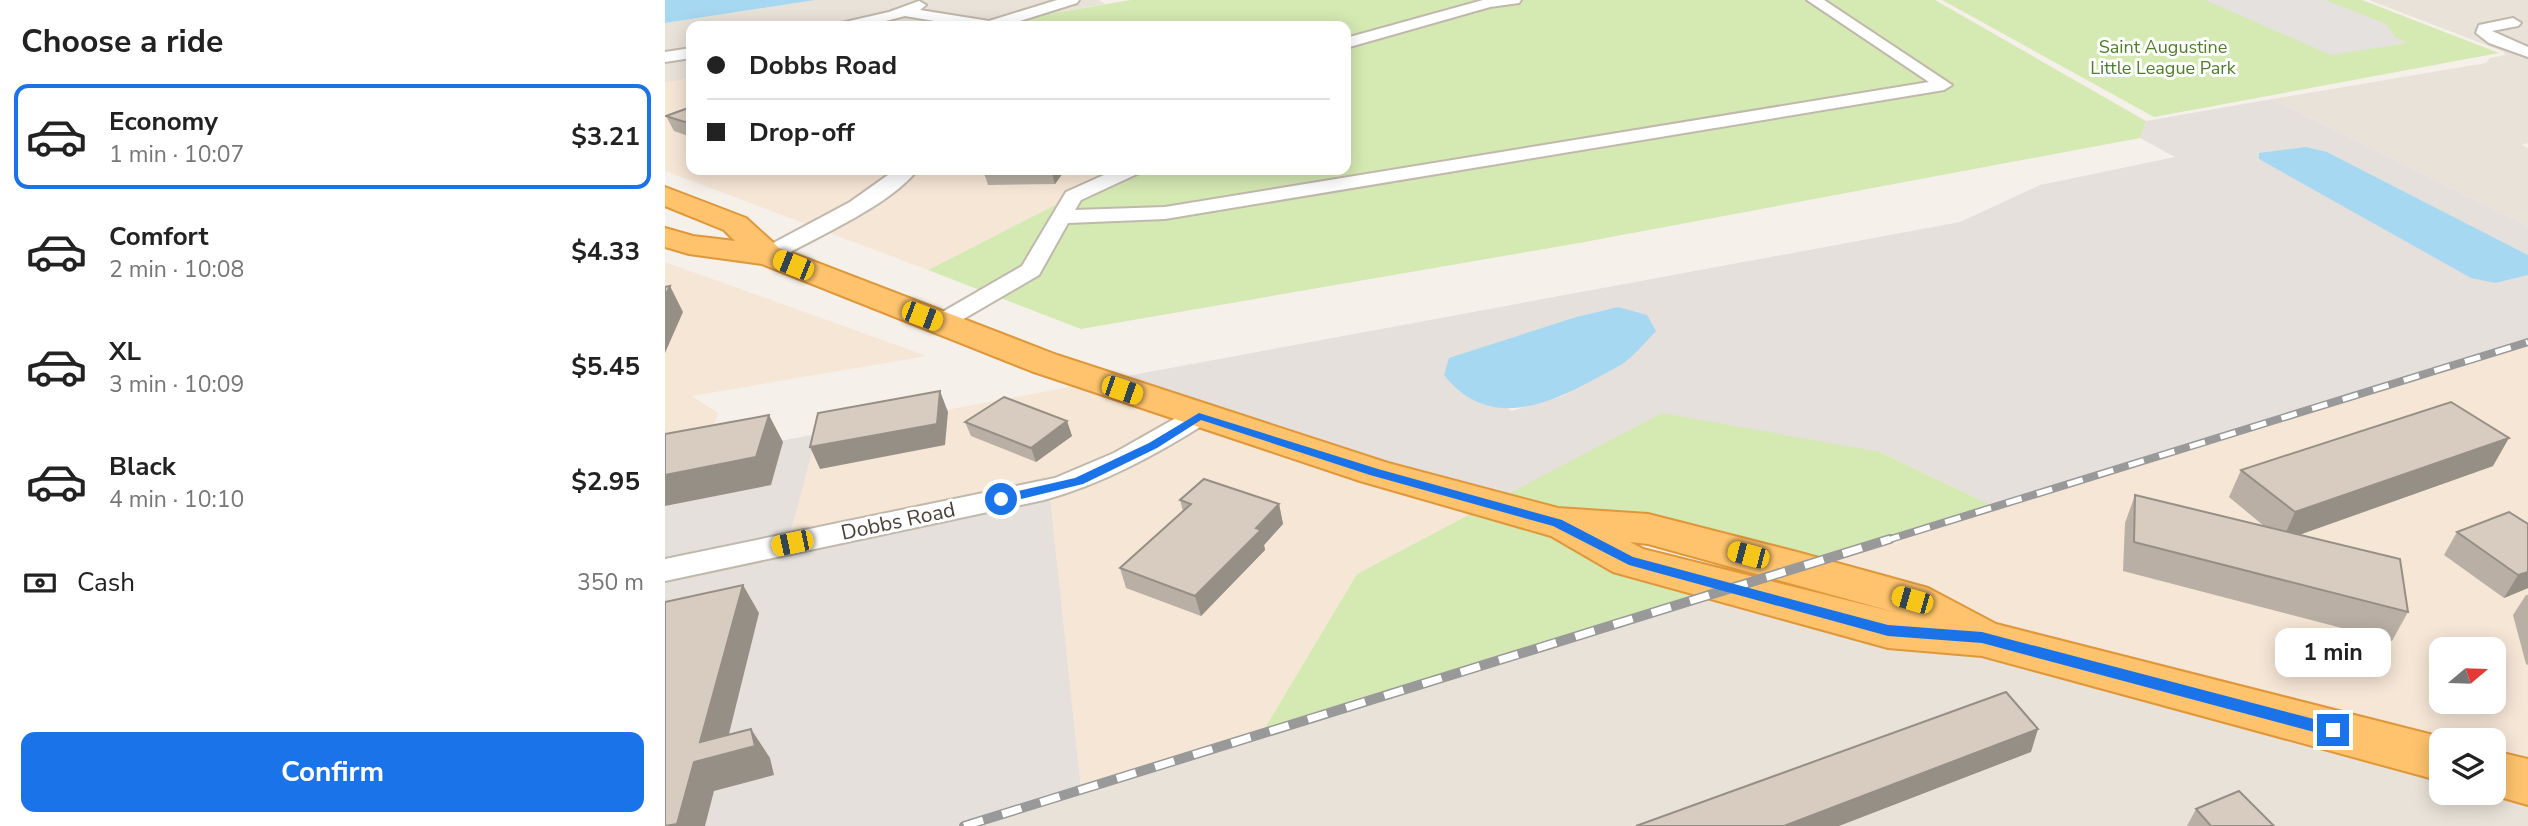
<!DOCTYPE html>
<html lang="en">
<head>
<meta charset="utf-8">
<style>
  :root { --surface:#fff; --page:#f6f6f6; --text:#222; --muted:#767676; --line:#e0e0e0; --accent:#1a73e8 }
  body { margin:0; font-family:"Nunito Sans",sans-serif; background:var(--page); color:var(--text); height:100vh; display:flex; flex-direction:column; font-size:26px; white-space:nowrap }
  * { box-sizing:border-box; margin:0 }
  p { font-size:23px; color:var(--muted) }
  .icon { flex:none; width:38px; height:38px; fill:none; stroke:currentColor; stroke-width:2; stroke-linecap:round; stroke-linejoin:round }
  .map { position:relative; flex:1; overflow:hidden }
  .details { display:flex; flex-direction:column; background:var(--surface); width:665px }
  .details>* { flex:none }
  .hud { position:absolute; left:21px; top:21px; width:665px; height:154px; border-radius:14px; box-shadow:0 4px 18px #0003; display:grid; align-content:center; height:154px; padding:0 21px; background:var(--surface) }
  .needle { width:46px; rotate:71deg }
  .fabs { position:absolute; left:1764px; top:637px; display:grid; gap:14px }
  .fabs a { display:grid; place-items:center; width:77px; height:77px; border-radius:14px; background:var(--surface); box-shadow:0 4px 18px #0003; font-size:35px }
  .end { position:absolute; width:32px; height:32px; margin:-16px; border:9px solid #1a73e8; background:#fff; box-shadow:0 0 0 4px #fff }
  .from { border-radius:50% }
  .bubble { position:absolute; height:49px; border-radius:14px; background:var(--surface); box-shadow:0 4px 18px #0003; font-size:23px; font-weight:700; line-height:49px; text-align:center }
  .car { position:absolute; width:21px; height:42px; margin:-21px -10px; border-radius:9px; box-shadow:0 0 5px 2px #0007; background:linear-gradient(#f5c518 24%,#345 0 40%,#f5c518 0 76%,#345 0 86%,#f5c518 0) }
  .hud b { display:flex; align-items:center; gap:24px; height:66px; font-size:26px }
  .hud b+b { border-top:2px solid var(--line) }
  .hud i { width:18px; height:18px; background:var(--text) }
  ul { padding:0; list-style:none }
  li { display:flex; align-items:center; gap:21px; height:105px; margin:0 14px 10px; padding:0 7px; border:4px solid transparent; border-radius:14px }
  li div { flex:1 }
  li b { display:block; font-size:26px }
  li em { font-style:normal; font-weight:700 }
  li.current { border-color:var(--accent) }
  li>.icon { width:63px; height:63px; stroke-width:1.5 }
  h2 { padding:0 21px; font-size:32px; line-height:84px }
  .pay { display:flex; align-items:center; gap:18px; height:77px; padding:0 21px; font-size:26px }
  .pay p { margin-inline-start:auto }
  .primary-button { display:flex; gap:14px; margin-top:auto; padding:14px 21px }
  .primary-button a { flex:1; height:80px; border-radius:14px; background:var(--accent); color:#fff; font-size:28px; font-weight:700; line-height:80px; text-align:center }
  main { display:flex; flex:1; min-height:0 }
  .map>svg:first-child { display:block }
  .residential { fill:#e9e2d8 }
  .commercial { fill:#f6e6d6; fill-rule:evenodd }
  .industrial { fill:#e5e0db; fill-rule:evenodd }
  .green { fill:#d5e9b3 }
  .parking { fill:#e4e1de }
  .water { fill:#a7d8f1 }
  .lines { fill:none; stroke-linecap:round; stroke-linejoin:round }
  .street-casing { stroke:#c1b8ac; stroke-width:4 }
  .highway-casing { stroke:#df973a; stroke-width:4 }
  .street { fill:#fff; fill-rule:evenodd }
  .highway { fill:#fec36c; fill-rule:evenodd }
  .rail-far1-casing { stroke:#999; stroke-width:8 }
  .rail-casing { stroke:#999; stroke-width:10 }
  .rail-far1 { stroke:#fff; stroke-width:5; stroke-dasharray:16; stroke-linecap:butt }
  .rail { stroke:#fff; stroke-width:7; stroke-dasharray:20; stroke-linecap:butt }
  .wall { fill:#b9afa4 }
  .shaded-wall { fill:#968f86 }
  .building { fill:#d7ccbf; stroke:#968f86; stroke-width:2 }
  .route { fill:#1a73e8 }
  .labels { text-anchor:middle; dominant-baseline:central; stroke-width:6; stroke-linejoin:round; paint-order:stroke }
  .far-park-label { font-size:18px; fill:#4f7d2a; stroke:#fff }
  .street-label { font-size:21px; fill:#494138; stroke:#fff }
</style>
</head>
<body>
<main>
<section class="details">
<h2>Choose a ride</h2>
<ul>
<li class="current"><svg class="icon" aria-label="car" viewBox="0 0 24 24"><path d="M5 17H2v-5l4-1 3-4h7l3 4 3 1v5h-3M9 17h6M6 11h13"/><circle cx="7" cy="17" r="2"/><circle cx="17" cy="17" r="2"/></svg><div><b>Economy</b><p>1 min · 10:07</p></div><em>$3.21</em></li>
<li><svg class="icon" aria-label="car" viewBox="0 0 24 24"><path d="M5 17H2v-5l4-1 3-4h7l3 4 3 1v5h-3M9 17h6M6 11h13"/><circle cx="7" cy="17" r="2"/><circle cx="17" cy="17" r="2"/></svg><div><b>Comfort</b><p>2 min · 10:08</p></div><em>$4.33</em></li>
<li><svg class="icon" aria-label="car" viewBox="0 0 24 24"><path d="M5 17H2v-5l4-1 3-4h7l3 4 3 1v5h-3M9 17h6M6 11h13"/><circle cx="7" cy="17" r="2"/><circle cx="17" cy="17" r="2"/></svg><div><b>XL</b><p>3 min · 10:09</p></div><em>$5.45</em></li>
<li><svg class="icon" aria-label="car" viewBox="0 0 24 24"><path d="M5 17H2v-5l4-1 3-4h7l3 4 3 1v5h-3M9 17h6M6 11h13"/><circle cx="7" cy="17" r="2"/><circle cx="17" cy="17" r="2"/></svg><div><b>Black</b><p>4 min · 10:10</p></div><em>$2.95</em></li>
</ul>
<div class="pay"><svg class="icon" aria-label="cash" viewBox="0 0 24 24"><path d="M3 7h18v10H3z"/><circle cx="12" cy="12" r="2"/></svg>Cash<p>350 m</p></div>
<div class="primary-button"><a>Confirm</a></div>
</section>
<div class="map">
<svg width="1863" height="826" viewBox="0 0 1863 826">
  <rect width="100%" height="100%" fill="#f5f1ea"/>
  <g class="residential">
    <path d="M150,0H434L440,4L311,26H26V78L0,83V23Z"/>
    <path d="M1704,0H1863V49L1828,33V29L1859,25L1849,20L1813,25L1811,31L1863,55V143L1856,145L1863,148V226L1607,99L1821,63L1825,58L1840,55L1839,52Z"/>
    <path d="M1048,594L1324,652L1776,772V793H1829V786L1863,795V826H296Z"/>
  </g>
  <g class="commercial">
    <path d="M26,78V170H412L428,175L451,174L263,270L0,171V83Z"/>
    <path d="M0,262L262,356L27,396L53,413L40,455L0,462Z"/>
    <path d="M1863,342V769L1829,760V740H1776V746L1333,630L1150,562ZM1776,649H1829V702H1776Z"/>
    <path d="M415,385L514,419L479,441L408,474L125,535L152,434Z"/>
    <path d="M534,426L811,511L692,574L597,733L416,789L385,497L416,488L452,472L496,450Z"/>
  </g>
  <g class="industrial">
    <path d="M1607,99L1863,226V255L1662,152L1831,283L1863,275V342L1330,507L1215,452L837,497L718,464L451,378L1295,222L1375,185L1510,157L1475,138L1481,121ZM953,307L963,360L898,396L846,411L784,359L911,317Z"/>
    <path d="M152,434L125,535L0,561V462Z"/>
    <path d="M385,497L416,789L296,826H0V578Z"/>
  </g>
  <g class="green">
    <path d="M466,0H1270L1481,121L1475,138L914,243L416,329L263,270L449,175H428L412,170H681V26H311Z"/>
    <path d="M1277,0H1697L1834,53L1489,117Z"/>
    <path d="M997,413L1215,452L1330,507L1150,562L900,514L837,497Z"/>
    <path d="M811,511L875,529L1048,594L597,733L692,574Z"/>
  </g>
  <path class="parking" d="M1540,0H1660L1721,24L1730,37L1743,43L1666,55Z"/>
  <g class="water">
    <path d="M0,0H150L0,23Z"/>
    <path d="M1641,147L1662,152L1863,255V275L1831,283L1806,278L1594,159V153Z"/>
    <path d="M953,307L982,315L991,331C982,340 974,350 965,358C955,367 940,373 928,380C877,408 821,428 779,375L784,358L911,317Z"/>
  </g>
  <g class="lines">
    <defs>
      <g id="street">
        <path d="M392,0H414L412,3L339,26H299L240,16L201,26H173L176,23L224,12L254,1L261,5L255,10L324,21Z"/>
        <path d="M818,0H856L854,3L825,7L681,48V38Z"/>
        <path d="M1142,0H1159L1287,85L1279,90L500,219L403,223L374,275L283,328H267L263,323L267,318L357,266L401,192L450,170H475L472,174L416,200L410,210L500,207L1264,82Z"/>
        <path d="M1848,18L1856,23L1853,26L1827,31L1863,47V57L1824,43L1811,33L1814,25Z"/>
        <path d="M26,48V58L0,62V52Z"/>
        <path d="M230,170H252C226,205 149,238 111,260H95L92,255L95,250L185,202Z"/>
        <path d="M534,408L543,410L547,416L543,422C492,454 438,484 379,500L0,581V559L390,478L449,453L525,410Z"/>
      </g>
      <g id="highway">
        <path d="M0,187L81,218L114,248L392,355L723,463L893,508L983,514L1132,552L1263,588L1331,624L1776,737L1785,740H1776V781L1317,656L1223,648L948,572L886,536L695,481L366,371L97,264L24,254L0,247V228L28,236L70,241L59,230L0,206ZM965,542L983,544L1233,613L978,549Z"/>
        <path d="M1829,751L1863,759V805L1821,793H1829Z"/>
      </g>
    </defs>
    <use href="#street" class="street-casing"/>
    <use href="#highway" class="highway-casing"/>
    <use href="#street" class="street"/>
    <use href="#highway" class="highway"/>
    <defs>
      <path id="rail-far1" d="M1219,541L1863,342"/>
      <path id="rail" d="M299,826L1225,539"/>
    </defs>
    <use href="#rail-far1" class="rail-far1-casing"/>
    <use href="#rail" class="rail-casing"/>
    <use href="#rail-far1" class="rail-far1"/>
    <use href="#rail" class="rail"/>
  </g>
  <g class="wall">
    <path d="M26,107V137L9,131L1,116Z"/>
    <path d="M318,170H400L390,184L323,185Z"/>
    <path d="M402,421L407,436L371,462L306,436L300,422Z"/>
    <path d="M1828,466L1634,535L1743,612L1727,641L1458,571L1460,523L1470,495L1599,526L1564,497L1576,470Z"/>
    <path d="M515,500L614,504L618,524L599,545L600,550L536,616L461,588L455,568L518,511Z"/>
    <path d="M1844,512L1863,588L1839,598L1779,555L1792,532Z"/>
    <path d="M1861,595H1863V665L1861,664L1848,615Z"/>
    <path d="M1531,809L1609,826H1522Z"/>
  </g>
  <g class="shaded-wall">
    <path d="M386,170H400L390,184Z"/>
    <path d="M5,286L18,312L0,353V296Z"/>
    <path d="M275,391L283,412L280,445L155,469L145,447Z"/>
    <path d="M104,415L118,442L106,485L0,506V475Z"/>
    <path d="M402,421L407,436L371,462L366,448Z"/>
    <path d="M1844,438L1828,466L1617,541L1630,512Z"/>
    <path d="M614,504L618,524L599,545L600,550L536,616L530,596Z"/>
    <path d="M1863,572V588L1839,598L1853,575Z"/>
    <path d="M78,585L94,613L59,754L86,729L105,758L109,775L49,791L40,826H5Z"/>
    <path d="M1373,729L1366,752L1174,826H1119Z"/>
  </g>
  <g class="building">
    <path d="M26,107V124L1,116Z"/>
    <path d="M5,286L0,296V287Z"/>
    <path d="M275,391L272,424L145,447L153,413Z"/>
    <path d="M339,397L402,421L366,448L300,422Z"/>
    <path d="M1786,402L1844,438L1630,512L1576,470Z"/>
    <path d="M104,415L91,457L0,475V434Z"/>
    <path d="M539,479L614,504L591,528L596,530L530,596L455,568L526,504L515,500Z"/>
    <path d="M1470,495L1735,559L1743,612L1469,542Z"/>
    <path d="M1844,512L1863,524V572L1853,575L1792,532Z"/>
    <path d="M78,585L35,742L86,729L90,746L29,762L12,824L0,826V602Z"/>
    <path d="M1341,692L1373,729L1119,826H971Z"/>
    <path d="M1574,791L1609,826H1546L1531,809Z"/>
  </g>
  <path class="route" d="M534,413L713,469L897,520L968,557L1223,625L1317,632L1668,724L1676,730L1668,737L1317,643L1223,636L964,565L888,526L705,475L536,420L492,448L418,484L336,504L330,499L336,495L410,478L484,443Z"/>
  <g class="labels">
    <g class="far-park-label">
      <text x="1498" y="47">Saint Augustine<tspan x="1498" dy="21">Little League Park</tspan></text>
    </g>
    <g class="street-label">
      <text transform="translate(233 521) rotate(-12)">Dobbs Road</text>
    </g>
  </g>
</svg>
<div class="fabs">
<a><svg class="needle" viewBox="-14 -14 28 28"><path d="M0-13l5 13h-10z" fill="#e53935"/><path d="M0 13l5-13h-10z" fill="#767676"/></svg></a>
<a><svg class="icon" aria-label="layers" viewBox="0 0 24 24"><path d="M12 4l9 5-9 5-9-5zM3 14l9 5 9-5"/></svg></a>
</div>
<i class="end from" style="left:336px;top:499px"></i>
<i class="end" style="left:1668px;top:730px"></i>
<div class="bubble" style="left:1610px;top:628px;width:116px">1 min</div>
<i class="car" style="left:128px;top:265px;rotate:292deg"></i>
<i class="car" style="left:257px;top:316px;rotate:111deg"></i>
<i class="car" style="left:457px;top:390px;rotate:109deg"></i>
<i class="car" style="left:127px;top:543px;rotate:258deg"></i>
<i class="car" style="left:1083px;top:555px;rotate:285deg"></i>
<i class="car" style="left:1247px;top:600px;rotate:286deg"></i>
<div class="hud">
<b><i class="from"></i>Dobbs Road</b>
<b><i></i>Drop-off</b>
</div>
</div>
</main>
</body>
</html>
